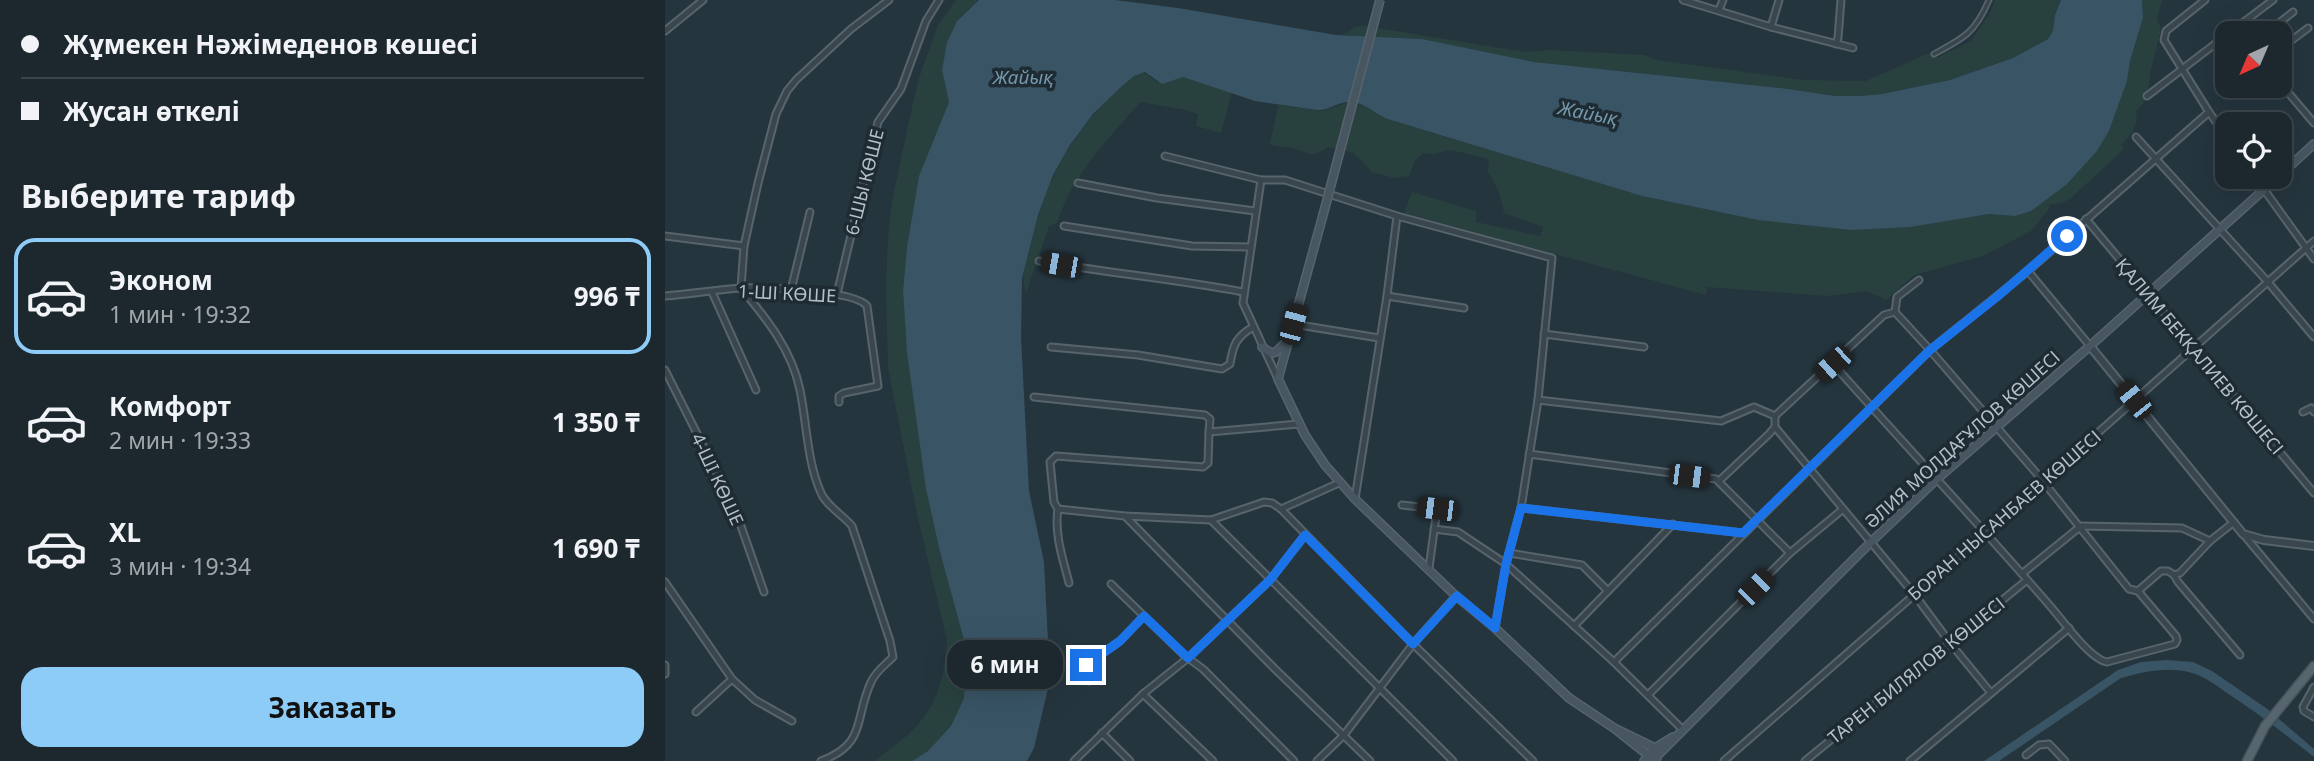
<!DOCTYPE html>
<html lang="ru">
<head>
<meta charset="utf-8">
<style>
  :root { --surface:#1c282e; --page:#29343a; --text:#f1f3f6; --muted:#a0a6aa; --line:#3a444a; --accent:#8dccf6 }
  body { margin:0; font-family:"Noto Sans",sans-serif; background:var(--page); color:var(--text); height:100vh; display:flex; flex-direction:column; font-size:26px; white-space:nowrap }
  * { box-sizing:border-box; margin:0 }
  p { font-size:23px; color:var(--muted) }
  .icon { flex:none; width:38px; height:38px; fill:none; stroke:currentColor; stroke-width:2; stroke-linecap:round; stroke-linejoin:round }
  .map { position:relative; flex:1; overflow:hidden }
  .drawer { display:flex; flex-direction:column; background:var(--surface); width:665px }
  .drawer>* { flex:none }
  .hud { display:grid; align-content:center; height:154px; padding:0 21px; background:var(--surface) }
  .needle { width:46px; rotate:224deg }
  .tools { position:absolute; left:1550px; top:21px; display:grid; gap:14px }
  .tools a { display:grid; place-items:center; width:77px; height:77px; border-radius:14px; background:var(--surface); box-shadow:0 7px 28px #0002,0 0 0 2px var(--line); font-size:35px }
  .end { position:absolute; width:32px; height:32px; margin:-16px; border:9px solid #1a73e8; background:#fff; box-shadow:0 0 0 4px #fff }
  .from { border-radius:50% }
  .bubble { position:absolute; height:49px; border-radius:21px; background:var(--surface); box-shadow:0 7px 28px #0002,0 0 0 2px var(--line); font-size:23px; font-weight:700; line-height:49px; text-align:center }
  .car { position:absolute; width:21px; height:42px; margin:-21px -10px; border-radius:9px; box-shadow:0 0 5px 2px #0007; background:linear-gradient(#222 24%,#8ab4d8 0 40%,#222 0 76%,#8ab4d8 0 86%,#222 0) }
  .hud b { display:flex; align-items:center; gap:24px; height:66px; font-size:26px }
  .hud b+b { border-top:2px solid var(--line) }
  .hud i { width:18px; height:18px; background:var(--text) }
  ul { padding:0; list-style:none }
  li { display:flex; align-items:center; gap:21px; height:116px; margin:0 14px 10px; padding:0 7px; border:4px solid transparent; border-radius:21px }
  li div { flex:1 }
  li b { display:block; font-size:26px }
  li em { font-style:normal; font-weight:700 }
  li.active { border-color:var(--accent) }
  li>.icon { width:63px; height:63px; stroke-width:1.5 }
  h2 { padding:0 21px; font-size:32px; line-height:84px }
  .primary-button { display:flex; gap:14px; margin-top:auto; padding:14px 21px }
  .primary-button a { flex:1; height:80px; border-radius:21px; background:var(--accent); color:#111; font-size:28px; font-weight:700; line-height:80px; text-align:center }
  main { display:flex; flex:1; min-height:0 }
  .map>svg:first-child { display:block }
  .green { fill:#28413e }
  .water { fill:#395465 }
  .lines { fill:none; stroke-linecap:round; stroke-linejoin:round }
  .pedestrian-casing { stroke:#57646c; stroke-width:7 }
  .minor-casing { stroke:#57646c; stroke-width:9 }
  .tertiary-casing { stroke:#57646c; stroke-width:10 }
  .secondary-casing { stroke:#57646c; stroke-width:10 }
  .primary-casing { stroke:#45525a; stroke-width:11 }
  .pedestrian { stroke:#39464e; stroke-width:3.5 }
  .minor { stroke:#39464e; stroke-width:5 }
  .tertiary { stroke:#39464e; stroke-width:6 }
  .secondary { stroke:#475661; stroke-width:7 }
  .primary { stroke:#57666e; stroke-width:8 }
  .secondary-bridge-casing { stroke:#57646c; stroke-width:10; stroke-linecap:butt }
  .secondary-bridge { stroke:#475661; stroke-width:7 }
  .route { stroke:#1a73e8; stroke-width:9 }
  .labels { text-anchor:middle; dominant-baseline:central; stroke-width:7; stroke-linejoin:round; paint-order:stroke }
  .street-label { font-size:18px; fill:#b5c1c9; stroke:#1e2b33 }
  .water-label { font-size:19px; font-style:italic; fill:#7598ab; stroke:#1e2b33 }
</style>
</head>
<body>
<main>
<section class="drawer">
<div class="hud">
<b><i class="from"></i>Жұмекен Нәжімеденов көшесі</b>
<b><i></i>Жусан өткелі</b>
</div>
<h2>Выберите тариф</h2>
<ul>
<li class="active"><svg class="icon" aria-label="car" viewBox="0 0 24 24"><path d="M5 17H2v-5l4-1 3-4h7l3 4 3 1v5h-3M9 17h6M6 11h13"/><circle cx="7" cy="17" r="2"/><circle cx="17" cy="17" r="2"/></svg><div><b>Эконом</b><p>1 мин · 19:32</p></div><em>996 ₸</em></li>
<li><svg class="icon" aria-label="car" viewBox="0 0 24 24"><path d="M5 17H2v-5l4-1 3-4h7l3 4 3 1v5h-3M9 17h6M6 11h13"/><circle cx="7" cy="17" r="2"/><circle cx="17" cy="17" r="2"/></svg><div><b>Комфорт</b><p>2 мин · 19:33</p></div><em>1 350 ₸</em></li>
<li><svg class="icon" aria-label="car" viewBox="0 0 24 24"><path d="M5 17H2v-5l4-1 3-4h7l3 4 3 1v5h-3M9 17h6M6 11h13"/><circle cx="7" cy="17" r="2"/><circle cx="17" cy="17" r="2"/></svg><div><b>XL</b><p>3 мин · 19:34</p></div><em>1 690 ₸</em></li>
</ul>
<div class="primary-button"><a>Заказать</a></div>
</section>
<div class="map">
<svg width="1649" height="761" viewBox="0 0 1649 761">
  <rect width="100%" height="100%" fill="#25353e"/>
  <g class="green">
    <path d="M291,0H314L296,16L287,29L282,42L277,70L284,102L254,176L242,247L238,291L242,353L261,489L275,552L299,640L301,680L299,698L286,726L263,751L247,761H209C225,749 242,738 255,722C274,701 281,667 282,640L252,514L223,368L221,287L223,238L227,202L245,116L254,78L273,25Z"/>
    <path d="M1330,0H1396L1390,15L1388,31L1383,39L1348,58L1285,80L1217,94L1195,96H1171L1116,88L869,62L757,39L678,35L690,27L700,26L860,52L885,50L979,55L992,60L1139,80L1201,81L1264,53L1272,58L1306,41L1325,13Z"/>
    <path d="M1477,0H1497L1492,19L1496,29L1485,73L1484,88L1479,102L1471,111C1474,126 1466,135 1456,145L1459,149L1407,197L1399,202L1384,205V209L1366,231L1318,256L1249,275L1221,300L1202,291L1161,296L1042,287L1041,295L739,213L747,192L811,211V222L875,236L878,227L839,213L834,191L823,172L824,159L786,150L768,154L758,153L750,160L744,176L729,178L707,172L689,153L663,147C645,161 642,150 623,147C616,146 613,148 605,144L613,105L657,111L684,102L704,108L726,120L977,196L1093,220L1187,230L1280,221L1324,214L1350,216L1366,211L1401,185L1432,151L1444,131L1462,81L1465,61L1478,18Z"/>
    <path d="M478,72L492,82L518,77L567,92L556,133L531,126L533,114L521,110L475,102C441,142 409,172 392,223L384,226L361,293C355,272 360,266 365,245C380,184 402,140 447,95C456,86 466,76 478,72Z"/>
  </g>
  <g class="water">
    <path d="M314,0H450L513,8L671,35L757,39L869,62L1116,88L1171,96H1195L1217,94L1285,80L1348,58L1383,39L1388,31L1390,15L1396,0H1477L1478,18L1465,61L1462,81L1444,131L1432,151L1401,185L1366,211L1350,216L1324,214L1245,227L1186,230L1093,220L977,196L726,120C712,116 699,101 684,102C672,102 664,111 652,110L590,101L518,77L497,84L480,72L469,76L456,87L428,114L405,145L388,175L373,215L357,278L356,338L364,491L379,562L385,680L369,748L362,761H247L263,751L286,726L299,698L301,664L299,640L275,552L261,489L242,353L238,291L242,247L254,176L284,102L277,70L282,42L292,21Z"/>
    <path d="M1502,660L1528,662L1547,671L1601,708L1649,749V757C1621,735 1594,714 1565,695C1553,687 1541,677 1527,673C1504,666 1478,672 1456,678L1334,761H1319L1453,670L1476,662Z"/>
  </g>
  <g class="lines">
    <defs>
      <path id="pedestrian" d="M1269,54C1299,38 1310,33 1324,0"/>
      <g id="minor">
        <path d="M1018,0L1106,27L1188,48"/>
        <path d="M1540,0L1501,31L1499,40L1544,112L1563,139"/>
        <path d="M1054,10L1058,0"/>
        <path d="M1106,27L1114,0"/>
        <path d="M0,31L38,0"/>
        <path d="M1564,33L1608,0"/>
        <path d="M1601,33L1628,12"/>
        <path d="M1171,44L1173,38L1176,0"/>
        <path d="M1615,49L1643,28"/>
        <path d="M1557,83L1563,79"/>
        <path d="M1615,83L1649,123"/>
        <path d="M1482,96L1563,34"/>
        <path d="M1471,137L1602,281L1649,337"/>
        <path d="M500,156L596,180H620L732,216L887,258L873,400L856,508L841,564L830,628"/>
        <path d="M1590,177L1649,259"/>
        <path d="M596,180L578,303L613,379"/>
        <path d="M413,183L492,198L590,211"/>
        <path d="M1421,219L1649,493"/>
        <path d="M399,226L527,246L585,247"/>
        <path d="M0,236L79,246"/>
        <path d="M374,261C442,273 510,279 578,292"/>
        <path d="M1363,271L1425,346"/>
        <path d="M126,290L145,212"/>
        <path d="M47,292L91,390"/>
        <path d="M172,294L213,122L236,89L261,21L274,0"/>
        <path d="M0,296C25,294 50,290 75,288C98,287 190,290 202,306L213,386L179,393L174,396V402"/>
        <path d="M722,296L799,308"/>
        <path d="M628,324L714,338"/>
        <path d="M879,334L979,347"/>
        <path d="M386,347L473,355L557,369L565,364C568,345 571,337 588,327"/>
        <path d="M1168,364C1240,445 1315,525 1386,607C1398,621 1425,659 1442,662L1510,644L1512,640L1511,636L1473,591L1464,589L1373,475L1265,350L1230,312"/>
        <path d="M0,370L70,509L99,592"/>
        <path d="M369,397L540,415L545,419L544,432L634,424"/>
        <path d="M873,400L1056,421L1089,407L1110,416"/>
        <path d="M1638,412L1646,408L1649,412"/>
        <path d="M1110,427L1249,594L1286,644L1326,693"/>
        <path d="M864,454L1051,479L1125,553"/>
        <path d="M1054,481L1104,434L1110,427V416L1219,315L1230,312L1232,297L1254,280"/>
        <path d="M690,499L722,296L732,216"/>
        <path d="M737,505L772,509L764,568"/>
        <path d="M856,508L1078,533"/>
        <path d="M393,509L460,516L546,520L599,502L607,503L616,509L674,483"/>
        <path d="M393,509L389,502L385,462L391,456L538,467L543,463L544,432"/>
        <path d="M393,509C389,534 398,559 404,583"/>
        <path d="M616,509L748,644L868,761"/>
        <path d="M460,516L609,668L705,761"/>
        <path d="M546,520L788,761"/>
        <path d="M769,529L793,532L841,564L949,662L1017,729"/>
        <path d="M1579,535L1649,619"/>
        <path d="M844,553L917,565L943,591"/>
        <path d="M1358,573L1416,526L1517,528L1545,541"/>
        <path d="M1509,575L1513,582L1575,655"/>
        <path d="M0,582L67,679L90,700L127,721"/>
        <path d="M446,584L519,655L538,669L629,761"/>
        <path d="M1473,591L1496,571H1503L1509,575L1515,573L1545,541L1569,522"/>
        <path d="M909,626L1008,524"/>
        <path d="M949,662L1265,350L1363,271L1544,112"/>
        <path d="M0,665V674"/>
        <path d="M424,681L421,665L455,641L479,616"/>
        <path d="M1649,687L1638,707L1639,711L1649,717"/>
        <path d="M478,694L548,761"/>
        <path d="M983,695L1125,553L1178,509"/>
        <path d="M31,712L67,679"/>
        <path d="M437,733L465,761"/>
        <path d="M1361,755L1374,745L1384,744L1400,761"/>
        <path d="M156,761C202,744 189,719 206,682C211,671 220,665 228,657L225,641L187,526C178,515 164,508 157,495C142,464 142,424 135,390C127,350 101,318 76,288L79,246L93,183L111,114L122,91L131,80L186,29L224,0"/>
        <path d="M409,761L478,694L523,658L605,580L640,535"/>
        <path d="M652,761L679,735L748,644L791,596"/>
        <path d="M1059,761L1320,533L1649,241"/>
        <path d="M1140,761L1362,580"/>
        <path d="M1245,761L1404,628"/>
      </g>
      <path id="tertiary" d="M1425,346L1578,534L1599,540L1649,546"/>
      <g id="secondary">
        <path d="M1615,175L1649,144"/>
        <path d="M658,215L613,379L640,435L660,465L690,499L791,596L830,628L904,698L949,728L990,748L992,752V758L983,755L949,728"/>
        <path d="M597,347L606,353L611,352L621,342"/>
        <path d="M979,761L990,748L1008,737"/>
        <path d="M987,761L1206,542L1272,479L1425,346L1613,177"/>
      </g>
      <path id="primary" d="M1582,761L1600,726L1649,666"/>
    </defs>
    <use href="#pedestrian" class="pedestrian-casing"/>
    <use href="#minor" class="minor-casing"/>
    <use href="#tertiary" class="tertiary-casing"/>
    <use href="#secondary" class="secondary-casing"/>
    <use href="#primary" class="primary-casing"/>
    <use href="#pedestrian" class="pedestrian"/>
    <use href="#minor" class="minor"/>
    <use href="#tertiary" class="tertiary"/>
    <use href="#secondary" class="secondary"/>
    <use href="#primary" class="primary"/>
    <defs>
      <path id="secondary-bridge" d="M658,215L715,0"/>
    </defs>
    <use href="#secondary-bridge" class="secondary-bridge-casing"/>
    <use href="#secondary-bridge" class="secondary-bridge"/>
  </g>
  <g class="lines">
    <path class="route" d="M421,665L455,641L479,616L523,658L605,580L640,535L748,644L792,596L830,628L841,564L856,508L1078,533L1265,350L1333,296L1402,236"/>
  </g>
  <g class="labels">
    <g class="street-label">
      <text transform="translate(199 182) rotate(-76)">6-ШЫ КӨШЕ</text>
      <text transform="translate(122 293) rotate(3)">1-ШІ КӨШЕ</text>
      <text transform="translate(1535 356) rotate(50)">ҚАЛИМ БЕКҚАЛИЕВ КӨШЕСІ</text>
      <text transform="translate(1297 439) rotate(-42)">ӘЛИЯ МОЛДАҒҰЛОВ КӨШЕСІ</text>
      <text transform="translate(53 479) rotate(65)">4-ШI КӨШЕ</text>
      <text transform="translate(1339 515) rotate(-41)">БОРАН НЫСАНБАЕВ КӨШЕСІ</text>
      <text transform="translate(1251 670) rotate(-39)">ТАРЕН БИЛЯЛОВ КӨШЕСІ</text>
    </g>
    <g class="water-label">
      <text x="358" y="77">Жайық</text>
      <text transform="translate(923 113) rotate(11)">Жайық</text>
    </g>
  </g>
</svg>
<div class="tools">
<a><svg class="needle" viewBox="-14 -14 28 28"><path d="M0-13l5 13h-10z" fill="#e53935"/><path d="M0 13l5-13h-10z" fill="#a0a6aa"/></svg></a>
<a><svg class="icon" aria-label="locate" viewBox="0 0 24 24"><circle cx="12" cy="12" r="6"/><path d="M12 2v4M12 18v4M2 12h4M18 12h4"/></svg></a>
</div>
<i class="end from" style="left:1402px;top:236px"></i>
<i class="end" style="left:421px;top:665px"></i>
<div class="bubble" style="left:282px;top:640px;width:116px">6 мин</div>
<i class="car" style="left:396px;top:265px;rotate:280deg"></i>
<i class="car" style="left:628px;top:324px;rotate:15deg"></i>
<i class="car" style="left:1168px;top:364px;rotate:228deg"></i>
<i class="car" style="left:1469px;top:400px;rotate:321deg"></i>
<i class="car" style="left:1024px;top:476px;rotate:97deg"></i>
<i class="car" style="left:772px;top:509px;rotate:277deg"></i>
<i class="car" style="left:1090px;top:588px;rotate:45deg"></i>
</div>
</main>
</body>
</html>
